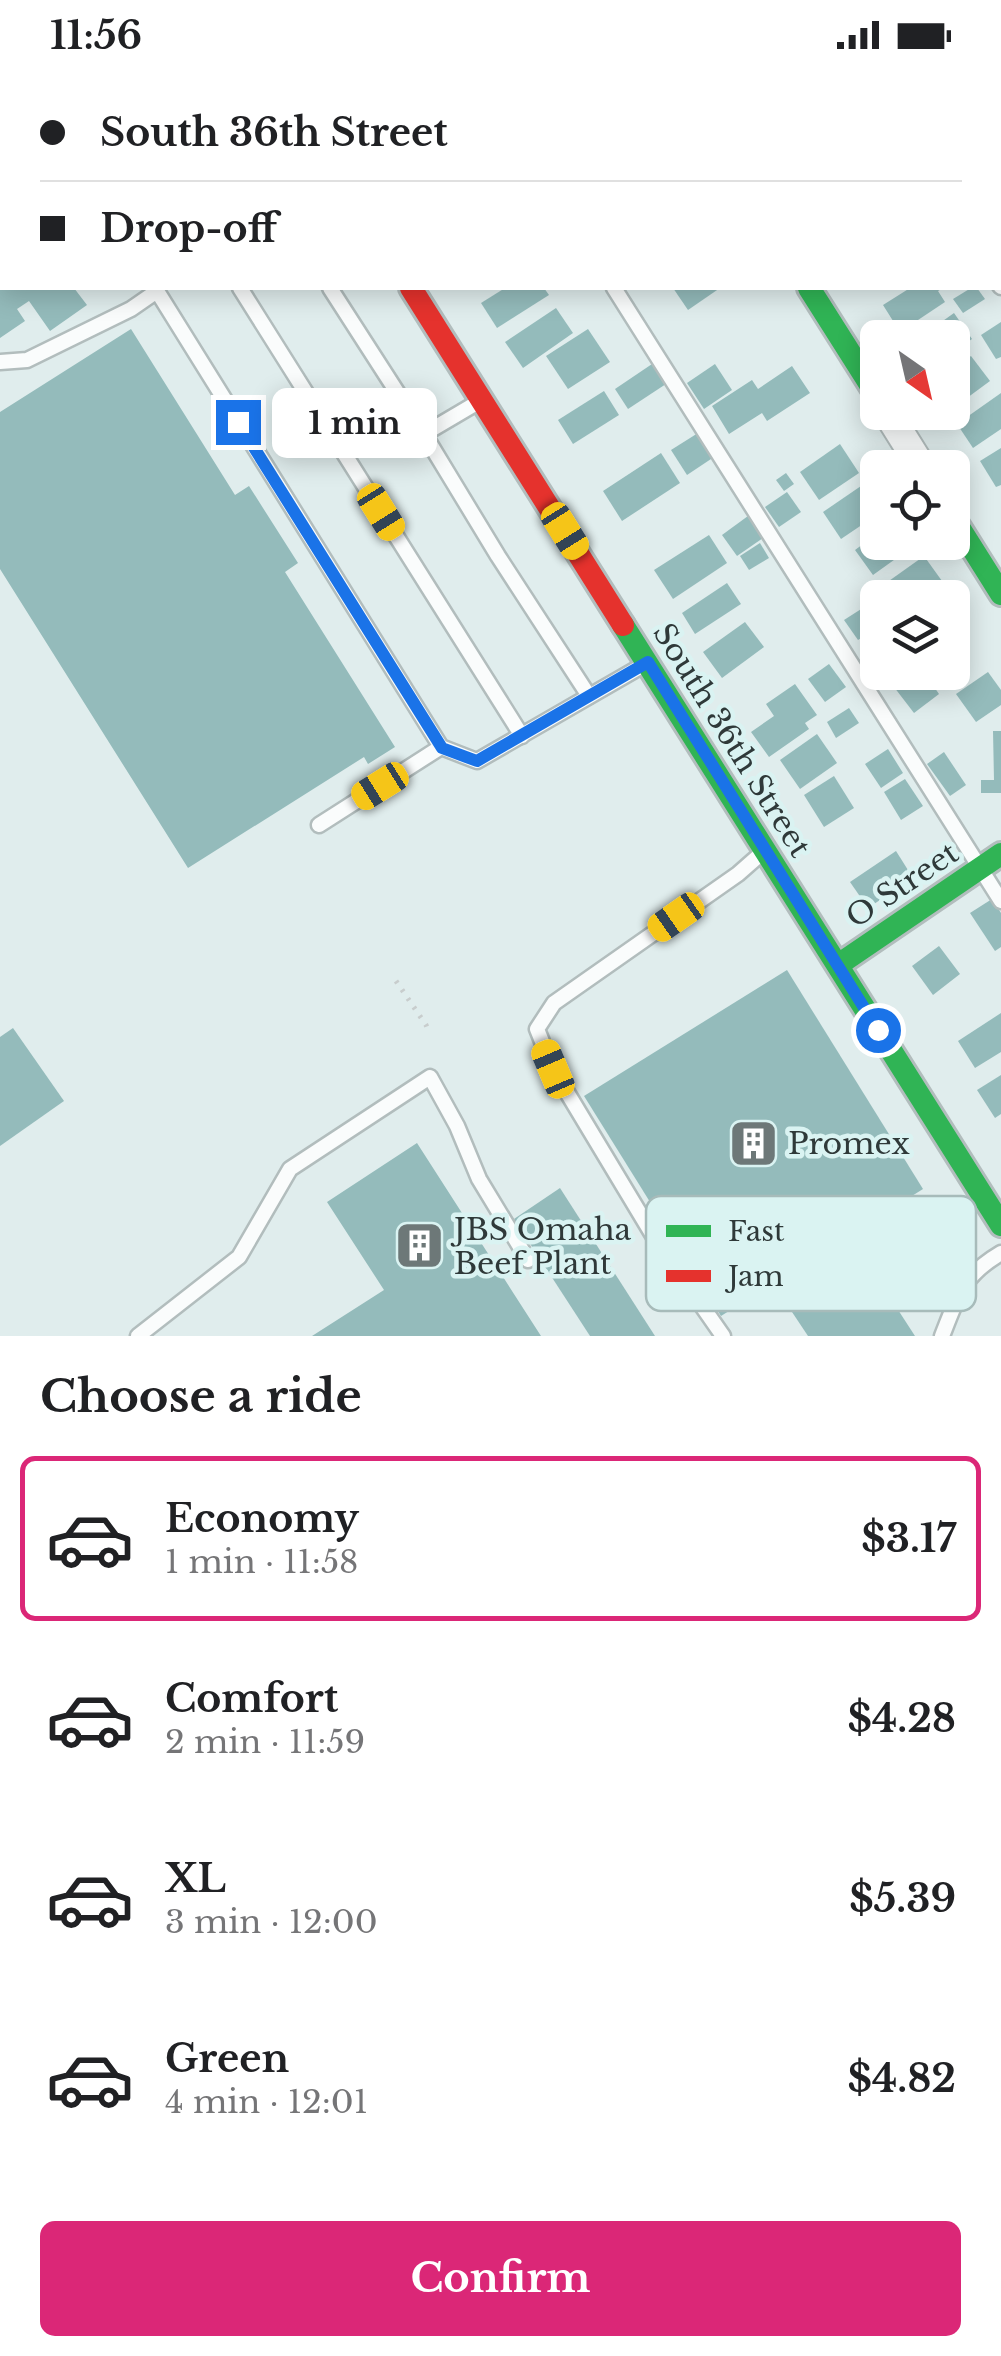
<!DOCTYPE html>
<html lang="en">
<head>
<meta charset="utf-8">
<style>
  :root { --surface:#fff; --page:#f6f6f6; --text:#202124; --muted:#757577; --line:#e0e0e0; --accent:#db2777 }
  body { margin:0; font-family:"Libre Baskerville",serif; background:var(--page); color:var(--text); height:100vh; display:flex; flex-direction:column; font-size:38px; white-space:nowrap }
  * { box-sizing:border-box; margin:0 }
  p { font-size:32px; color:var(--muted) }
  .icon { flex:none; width:55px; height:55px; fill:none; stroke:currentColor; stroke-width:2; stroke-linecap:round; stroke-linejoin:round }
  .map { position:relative; height:1266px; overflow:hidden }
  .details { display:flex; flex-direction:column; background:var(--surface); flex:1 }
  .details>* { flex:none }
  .hud { position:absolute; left:0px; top:0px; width:1002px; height:220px; box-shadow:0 5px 25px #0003; display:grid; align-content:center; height:220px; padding:0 40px; background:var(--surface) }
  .needle { width:65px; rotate:146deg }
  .fabs { position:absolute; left:860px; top:250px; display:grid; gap:20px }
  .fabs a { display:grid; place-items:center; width:110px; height:110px; border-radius:15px; background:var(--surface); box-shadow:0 5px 25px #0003; font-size:50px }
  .end { position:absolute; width:45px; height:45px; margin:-22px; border:12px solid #1a73e8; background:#fff; box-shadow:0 0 0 5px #fff }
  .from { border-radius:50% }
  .bubble { position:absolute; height:70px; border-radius:15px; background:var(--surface); box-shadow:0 5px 25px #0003; font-size:32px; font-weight:800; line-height:70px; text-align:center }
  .car { position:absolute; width:30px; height:60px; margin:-30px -15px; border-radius:12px; box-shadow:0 0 8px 2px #0007; background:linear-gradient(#f5c518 24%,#345 0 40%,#f5c518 0 76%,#345 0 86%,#f5c518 0) }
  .hud b { display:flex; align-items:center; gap:35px; height:95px; font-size:38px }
  .hud b+b { border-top:2px solid var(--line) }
  .hud i { width:25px; height:25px; background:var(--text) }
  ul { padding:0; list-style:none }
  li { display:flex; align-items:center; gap:30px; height:165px; margin:0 20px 15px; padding:0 20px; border:5px solid transparent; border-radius:15px }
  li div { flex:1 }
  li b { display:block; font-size:38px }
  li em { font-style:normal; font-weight:800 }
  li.selected { border-color:var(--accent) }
  li>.icon { width:90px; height:90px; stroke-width:1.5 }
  h2 { padding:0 40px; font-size:45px; line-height:120px }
  .button { display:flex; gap:20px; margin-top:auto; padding:20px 40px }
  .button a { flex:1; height:115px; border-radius:15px; background:var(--accent); color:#fff; font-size:40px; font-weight:800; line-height:115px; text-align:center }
  .status { display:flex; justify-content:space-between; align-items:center; height:70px; padding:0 50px; background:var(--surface); direction:ltr }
  .status svg { height:28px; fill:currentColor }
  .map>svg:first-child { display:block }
  .green { fill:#a8dcdc }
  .building { fill:#94bbbb }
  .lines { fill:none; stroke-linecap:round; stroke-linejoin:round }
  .lane-casing { stroke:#b2bdbd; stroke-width:19 }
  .street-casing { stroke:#b2bdbd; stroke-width:32 }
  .fast-casing { stroke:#b2bdbd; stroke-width:28 }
  .jam-casing { stroke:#b2bdbd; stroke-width:28 }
  .path { stroke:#c8cdcd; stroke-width:5; stroke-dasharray:2.5 8; stroke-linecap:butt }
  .lane { stroke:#fafcfc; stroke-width:14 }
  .street { stroke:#fafcfc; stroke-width:28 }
  .fast { stroke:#30b455; stroke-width:22 }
  .jam { stroke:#e5322d; stroke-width:22 }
  .route { stroke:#1a73e8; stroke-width:12 }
  .labels { text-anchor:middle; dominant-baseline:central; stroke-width:9; stroke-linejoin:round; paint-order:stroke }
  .street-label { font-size:30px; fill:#2f3939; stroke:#daf3f2 }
  .poi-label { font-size:30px; fill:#2f3939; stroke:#daf3f2; text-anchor:start }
  .key { fill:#daf3f2; stroke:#a7bbba; stroke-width:2.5 }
  .key-label { font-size:28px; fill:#2f3939 }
</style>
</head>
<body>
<div class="status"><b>11:56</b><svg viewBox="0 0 49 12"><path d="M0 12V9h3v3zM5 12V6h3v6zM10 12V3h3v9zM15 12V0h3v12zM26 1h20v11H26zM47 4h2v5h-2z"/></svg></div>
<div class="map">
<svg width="1001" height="1266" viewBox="0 0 1001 1266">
  <rect width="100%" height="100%" fill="#e0eded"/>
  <path class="green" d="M325,0H716L713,2H326Z"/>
  <g class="building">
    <path d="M0,218H74L87,235L50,261L29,231L17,239L25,251L0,268Z"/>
    <path d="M505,218H544L549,225L497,258L481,233Z"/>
    <path d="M673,218H720L688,240Z"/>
    <path d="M910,218H943L938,221L945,232L900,262L883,235Z"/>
    <path d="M971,218H977L985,229L963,243L953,229Z"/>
    <path d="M556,238L573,263L523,298L505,272Z"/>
    <path d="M954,243L972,269L952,283V268H919Z"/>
    <path d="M1001,252V287L996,289L981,265Z"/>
    <path d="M131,259L235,425L249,416L298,493L285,502L395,677L368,694L364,687L188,798L0,499V342Z"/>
    <path d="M588,259L610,292L568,319L546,286Z"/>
    <path d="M971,286L990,311L952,339V300Z"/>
    <path d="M655,292L669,312L628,339L615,319Z"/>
    <path d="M715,294L732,320L704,339L687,313Z"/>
    <path d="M792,296L810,323L767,351L762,343L729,364L712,336L752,310L758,319Z"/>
    <path d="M604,321L619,345L573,374L558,350Z"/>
    <path d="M1001,323V359L973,378L957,354Z"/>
    <path d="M698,363L714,387L687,405L671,380Z"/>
    <path d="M840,374L859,403L819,430L800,402Z"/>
    <path d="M1001,378V415L996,417L980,391Z"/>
    <path d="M661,383L680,413L622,451L603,421Z"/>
    <path d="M786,403L794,414L784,421L776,410Z"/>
    <path d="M861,416L878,444L841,469L823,442Z"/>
    <path d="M787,422L801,442L779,457L765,437Z"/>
    <path d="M748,446L763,468L737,486L722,465Z"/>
    <path d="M878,463V472H919L873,505L855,480Z"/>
    <path d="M709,465L727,493L673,529L654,500Z"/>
    <path d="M760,473L769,488L749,500L740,486Z"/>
    <path d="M924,486L942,511L918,528H886L879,518Z"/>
    <path d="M727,513L741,534L695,564L682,543Z"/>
    <path d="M869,534L878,548V558L858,570L844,550Z"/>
    <path d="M952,539L963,553L952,561Z"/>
    <path d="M745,552L764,577L722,608L703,582Z"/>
    <path d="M829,594L846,617L825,632L808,609Z"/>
    <path d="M914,602H924L939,624L914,643L894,617Z"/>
    <path d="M988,602L1001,620V635L976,652L956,624Z"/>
    <path d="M795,614L817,645L805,653L809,659L769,687L751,662L774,646L766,634Z"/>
    <path d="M849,638L859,653L836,668L827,652Z"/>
    <path d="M993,661H1001V723H981V710H994Z"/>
    <path d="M817,664L837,693L800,719L780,690Z"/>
    <path d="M888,679L903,703L881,718L865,694Z"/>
    <path d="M944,682L966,715L950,726L927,694Z"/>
    <path d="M834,706L854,738L824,757L804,725Z"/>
    <path d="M905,709L923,736L901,750L884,722Z"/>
    <path d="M896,781L913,808L868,838L850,812Z"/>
    <path d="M992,829L1001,843V877L995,881L970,843Z"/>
    <path d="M939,876L960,904L933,925L912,896Z"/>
    <path d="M787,900L923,1119L721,1246L584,1026Z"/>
    <path d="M1001,943V982L975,998L958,971Z"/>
    <path d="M13,958L64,1031L0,1076V967Z"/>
    <path d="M1001,1005V1044L995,1048L977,1020Z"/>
    <path d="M417,1073L541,1266H312L384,1220L327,1132Z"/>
    <path d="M560,1118L655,1266H590L514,1149Z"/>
    <path d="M856,1175L915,1266H808L780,1224Z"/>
  </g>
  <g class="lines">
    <defs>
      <g id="lane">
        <path d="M131,0L133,2"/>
        <path d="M205,0L206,2"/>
        <path d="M864,0L865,2"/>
        <path d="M1000,216L1001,217"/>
        <path d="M240,218L522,666"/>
        <path d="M330,218L424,364L480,331"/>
        <path d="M614,218L1001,831"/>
        <path d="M0,292L27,290L131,239L157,221L441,677L477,691L647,593"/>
        <path d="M424,364L498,486L589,626"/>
        <path d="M319,755L441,677"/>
        <path d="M138,1266L239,1187L290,1099L430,1007L457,1056L479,1109L528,1190"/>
        <path d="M723,1266L654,1167L553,999L537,959L554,933L738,804L763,782"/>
        <path d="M942,1266C958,1226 962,1206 1001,1183"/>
      </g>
      <g id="street">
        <path d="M738,2L741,0"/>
        <path d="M887,342L922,398"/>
      </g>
      <g id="fast">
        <path d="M274,0L276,2"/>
        <path d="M809,218L878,327"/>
        <path d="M952,446L1001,524"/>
        <path d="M623,555L1001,1155"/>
        <path d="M838,895L1001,784"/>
      </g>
      <path id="jam" d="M411,218L623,555"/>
    </defs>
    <use href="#lane" class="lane-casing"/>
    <use href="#street" class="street-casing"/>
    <use href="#fast" class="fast-casing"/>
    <use href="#jam" class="jam-casing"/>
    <path class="path" d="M396,911L426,955L429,963"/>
    <use href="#lane" class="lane"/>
    <use href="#street" class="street"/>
    <use href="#fast" class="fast"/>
    <use href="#jam" class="jam"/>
  </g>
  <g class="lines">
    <path class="route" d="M238,352L442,678L477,691L648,592L878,960"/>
  </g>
  <defs>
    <symbol id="building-square" viewBox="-11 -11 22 22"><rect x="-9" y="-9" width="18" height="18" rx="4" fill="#6d7878" stroke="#daf3f2"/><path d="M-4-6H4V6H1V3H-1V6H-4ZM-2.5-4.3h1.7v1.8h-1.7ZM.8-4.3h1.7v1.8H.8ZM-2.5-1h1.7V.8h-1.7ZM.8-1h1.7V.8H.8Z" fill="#fff"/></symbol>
  </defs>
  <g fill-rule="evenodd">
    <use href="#building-square" x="726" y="1046" width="55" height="55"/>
    <use href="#building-square" x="392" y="1148" width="55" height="55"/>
  </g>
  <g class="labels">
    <g class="street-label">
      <text transform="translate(732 670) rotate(58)">South 36th Street</text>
      <text transform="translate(902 815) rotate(-34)">O Street</text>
    </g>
    <g class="poi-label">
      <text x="788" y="1073">Promex</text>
      <text x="454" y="1159">JBS Omaha<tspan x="454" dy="34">Beef Plant</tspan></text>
    </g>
  </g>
  <rect x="646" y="1126" width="330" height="115" rx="15" class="key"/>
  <rect x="666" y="1155" width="45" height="12" fill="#30b455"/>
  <rect x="666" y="1200" width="45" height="12" fill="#e5322d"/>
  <g class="key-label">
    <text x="728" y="1171">Fast</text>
    <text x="728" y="1216">Jam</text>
  </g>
</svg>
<div class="fabs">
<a><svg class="needle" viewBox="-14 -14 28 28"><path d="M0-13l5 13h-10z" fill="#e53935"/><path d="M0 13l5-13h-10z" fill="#757577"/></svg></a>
<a><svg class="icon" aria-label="locate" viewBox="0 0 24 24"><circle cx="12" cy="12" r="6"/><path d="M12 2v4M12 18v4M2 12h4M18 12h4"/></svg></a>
<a><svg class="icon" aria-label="layers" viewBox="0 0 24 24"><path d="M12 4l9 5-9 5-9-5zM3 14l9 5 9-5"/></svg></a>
</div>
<i class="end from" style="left:878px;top:960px"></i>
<i class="end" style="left:238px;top:352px"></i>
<div class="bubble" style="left:272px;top:318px;width:165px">1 min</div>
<i class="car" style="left:381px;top:442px;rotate:148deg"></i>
<i class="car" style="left:565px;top:461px;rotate:148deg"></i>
<i class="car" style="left:380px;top:716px;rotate:238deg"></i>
<i class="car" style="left:676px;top:847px;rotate:235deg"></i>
<i class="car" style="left:553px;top:999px;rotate:337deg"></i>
<div class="hud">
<b><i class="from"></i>South 36th Street</b>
<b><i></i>Drop-off</b>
</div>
</div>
<section class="details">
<h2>Choose a ride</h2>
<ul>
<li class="selected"><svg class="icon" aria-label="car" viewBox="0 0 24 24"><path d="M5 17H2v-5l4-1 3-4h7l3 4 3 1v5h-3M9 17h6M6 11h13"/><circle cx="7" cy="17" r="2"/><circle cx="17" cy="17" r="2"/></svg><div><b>Economy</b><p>1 min · 11:58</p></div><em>$3.17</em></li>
<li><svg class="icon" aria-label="car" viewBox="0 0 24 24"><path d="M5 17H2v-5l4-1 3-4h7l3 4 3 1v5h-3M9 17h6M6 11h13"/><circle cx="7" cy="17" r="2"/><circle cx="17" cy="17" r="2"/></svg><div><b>Comfort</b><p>2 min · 11:59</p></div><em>$4.28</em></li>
<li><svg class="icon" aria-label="car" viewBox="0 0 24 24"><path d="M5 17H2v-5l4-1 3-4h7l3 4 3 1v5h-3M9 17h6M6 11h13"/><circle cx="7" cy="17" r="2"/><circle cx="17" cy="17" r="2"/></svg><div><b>XL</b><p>3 min · 12:00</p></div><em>$5.39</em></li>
<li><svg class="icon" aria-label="car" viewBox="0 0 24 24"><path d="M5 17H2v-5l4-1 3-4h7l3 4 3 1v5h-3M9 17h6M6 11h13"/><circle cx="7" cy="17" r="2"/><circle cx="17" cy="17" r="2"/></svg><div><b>Green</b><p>4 min · 12:01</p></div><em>$4.82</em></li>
</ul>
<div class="button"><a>Confirm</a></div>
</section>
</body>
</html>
